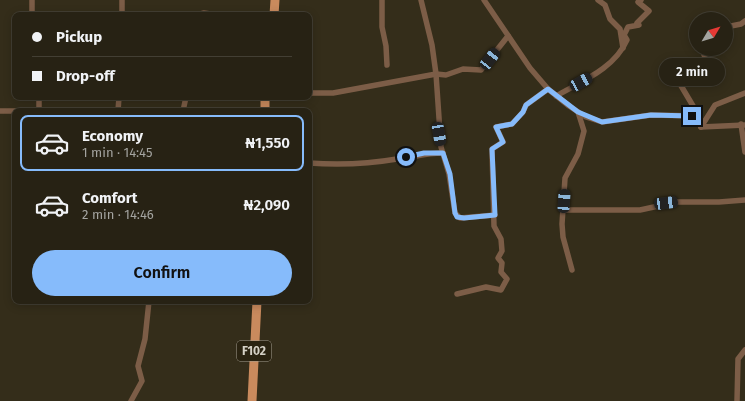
<!DOCTYPE html>
<html lang="en">
<head>
<meta charset="utf-8">
<style>
  :root { --surface:#272214; --page:#332f22; --text:#f1f3f6; --muted:#a4a4a0; --line:#433f34; --accent:#86bbfb }
  body { margin:0; font-family:"Fira Sans",sans-serif; background:var(--page); color:var(--text); height:100vh; display:flex; flex-direction:column; font-size:15px; white-space:nowrap }
  * { box-sizing:border-box; margin:0 }
  p { font-size:13px; color:var(--muted) }
  .icon { flex:none; width:22px; height:22px; fill:none; stroke:currentColor; stroke-width:2; stroke-linecap:round; stroke-linejoin:round }
  .map { position:relative; flex:1; overflow:hidden }
  .side { position:absolute; left:12px; top:108px; width:300px; height:196px; display:flex; flex-direction:column; background:var(--surface); border-radius:8px; box-shadow:0 2px 10px #0003,0 0 0 1px var(--line) }
  .side>* { flex:none }
  .top-card { position:absolute; left:12px; top:12px; width:300px; height:88px; border-radius:8px; box-shadow:0 2px 10px #0003,0 0 0 1px var(--line); display:grid; align-content:center; height:88px; padding:0 20px; background:var(--surface) }
  .needle { width:26px; rotate:52deg }
  .fabs { position:absolute; left:689px; top:12px; display:grid; gap:8px }
  .fabs a { display:grid; place-items:center; width:44px; height:44px; border-radius:50%; background:var(--surface); box-shadow:0 2px 10px #0003,0 0 0 1px var(--line); font-size:20px }
  .end { position:absolute; width:18px; height:18px; margin:-9px; border:5px solid #86bbfb; background:#111; box-shadow:0 0 0 2px #111 }
  .from { border-radius:50% }
  .bubble { position:absolute; height:28px; border-radius:14px; background:var(--surface); box-shadow:0 2px 10px #0003,0 0 0 1px var(--line); font-size:13px; font-weight:600; line-height:28px; text-align:center }
  .car { position:absolute; width:12px; height:24px; margin:-12px -6px; border-radius:5px; box-shadow:0 0 3px 1px #0007; background:linear-gradient(#222 24%,#8ab4d8 0 40%,#222 0 76%,#8ab4d8 0 86%,#222 0) }
  .top-card b { display:flex; align-items:center; gap:14px; height:38px; font-size:15px }
  .top-card b+b { border-top:1px solid var(--line) }
  .top-card i { width:10px; height:10px; background:var(--text) }
  ul { padding:7px 0 0; list-style:none }
  li { display:flex; align-items:center; gap:12px; height:56px; margin:0 8px 6px; padding:0 12px; border:2px solid transparent; border-radius:8px }
  li div { flex:1 }
  li b { display:block; font-size:15px }
  li em { font-style:normal; font-weight:600 }
  li.on { border-color:var(--accent) }
  li>.icon { width:36px; height:36px; stroke-width:1.5 }
  .cta { display:flex; gap:8px; margin-top:auto; padding:8px 20px }
  .cta a { flex:1; height:46px; border-radius:24px; background:var(--accent); color:#111; font-size:16px; font-weight:600; line-height:46px; text-align:center }
  .map>svg:first-child { display:block }
  .lines { fill:none; stroke-linecap:round; stroke-linejoin:round }
  .minor { stroke:#7c5d47; stroke-width:5.5 }
  .primary { stroke:#c98a5d; stroke-width:9 }
  .route { stroke:#86bbfb; stroke-width:5 }
  .labels { text-anchor:middle; dominant-baseline:central; stroke-width:4; stroke-linejoin:round; paint-order:stroke }
  .shield { fill:#2a2311; stroke:#a29d90; stroke-width:1 }
  .shield-label { font-size:12px; font-weight:bold; fill:#d5d1c6 }
</style>
</head>
<body>
<div class="map">
<svg width="745" height="401" viewBox="0 0 745 401">
  <rect width="100%" height="100%" fill="#342d1a"/>
  <g class="lines">
    <g class="minor">
      <path d="M32,0V15"/>
      <path d="M382,0V27L386,46L387,65"/>
      <path d="M421,0L432,45L436,74L441,147L449,174L455,213L460,218L495,215"/>
      <path d="M484,0L530,68L548,89L569,106L586,117L602,122L651,115L699,116L701,127"/>
      <path d="M598,0L605,5L610,19L620,29L623,48"/>
      <path d="M122,15V0"/>
      <path d="M197,15L204,13L217,15"/>
      <path d="M726,27L741,24L745,21"/>
      <path d="M309,93H333L436,74L446,75L463,69L481,70L508,36"/>
      <path d="M556,96C582,81 614,69 627,40L624,35L628,27L639,25L637,23L649,11L638,2L641,0"/>
      <path d="M0,111H15"/>
      <path d="M39,111V97"/>
      <path d="M118,111L119,97"/>
      <path d="M183,111L186,97"/>
      <path d="M699,116L680,84L701,81C709,65 708,66 702,49"/>
      <path d="M741,124L745,152"/>
      <path d="M701,127L715,105L745,93"/>
      <path d="M701,127L745,125"/>
      <path d="M309,163C338,165 368,164 397,159C413,157 426,153 443,153"/>
      <path d="M563,210H640L677,202H719L745,200"/>
      <path d="M572,270L563,237L562,224L565,178L578,154L584,131L578,112"/>
      <path d="M457,294L486,287L501,290L507,279L501,272L502,263L498,258L502,251L501,239L494,226L492,149L503,142L496,127L512,124L523,112L526,105L548,89"/>
      <path d="M131,401L142,381L138,366L145,339L149,301"/>
      <path d="M737,401L738,359L745,350"/>
    </g>
    <g class="primary">
      <path d="M274,15L275,0"/>
      <path d="M265,111V97"/>
      <path d="M252,401L257,301"/>
    </g>
  </g>
  <g class="lines">
    <path class="route" d="M406,157L424,153H443L450,174L455,213L457,217L464,218L495,215L492,149L503,142L496,127L512,124L523,112L526,105L548,89L578,112L602,122L651,115L692,116"/>
  </g>
  <g class="labels">
    <rect class="shield" x="237" y="341" width="34" height="20" rx="3"/>
    <g class="shield-label">
      <text x="254" y="351">F102</text>
    </g>
  </g>
</svg>
<div class="fabs">
<a><svg class="needle" viewBox="-14 -14 28 28"><path d="M0-13l5 13h-10z" fill="#e53935"/><path d="M0 13l5-13h-10z" fill="#a4a4a0"/></svg></a>
</div>
<i class="end from" style="left:406px;top:157px"></i>
<i class="end" style="left:692px;top:116px"></i>
<div class="bubble" style="left:659px;top:58px;width:66px">2 min</div>
<i class="car" style="left:490px;top:59px;rotate:38deg"></i>
<i class="car" style="left:581px;top:82px;rotate:61deg"></i>
<i class="car" style="left:439px;top:134px;rotate:170deg"></i>
<i class="car" style="left:564px;top:201px;rotate:4deg"></i>
<i class="car" style="left:666px;top:203px;rotate:83deg"></i>
<div class="top-card">
<b><i class="from"></i>Pickup</b>
<b><i></i>Drop-off</b>
</div>
<section class="side">
<ul>
<li class="on"><svg class="icon" aria-label="car" viewBox="0 0 24 24"><path d="M5 17H2v-5l4-1 3-4h7l3 4 3 1v5h-3M9 17h6M6 11h13"/><circle cx="7" cy="17" r="2"/><circle cx="17" cy="17" r="2"/></svg><div><b>Economy</b><p>1 min · 14:45</p></div><em>₦1,550</em></li>
<li><svg class="icon" aria-label="car" viewBox="0 0 24 24"><path d="M5 17H2v-5l4-1 3-4h7l3 4 3 1v5h-3M9 17h6M6 11h13"/><circle cx="7" cy="17" r="2"/><circle cx="17" cy="17" r="2"/></svg><div><b>Comfort</b><p>2 min · 14:46</p></div><em>₦2,090</em></li>
</ul>
<div class="cta"><a>Confirm</a></div>
</section>
</div>
</body>
</html>
